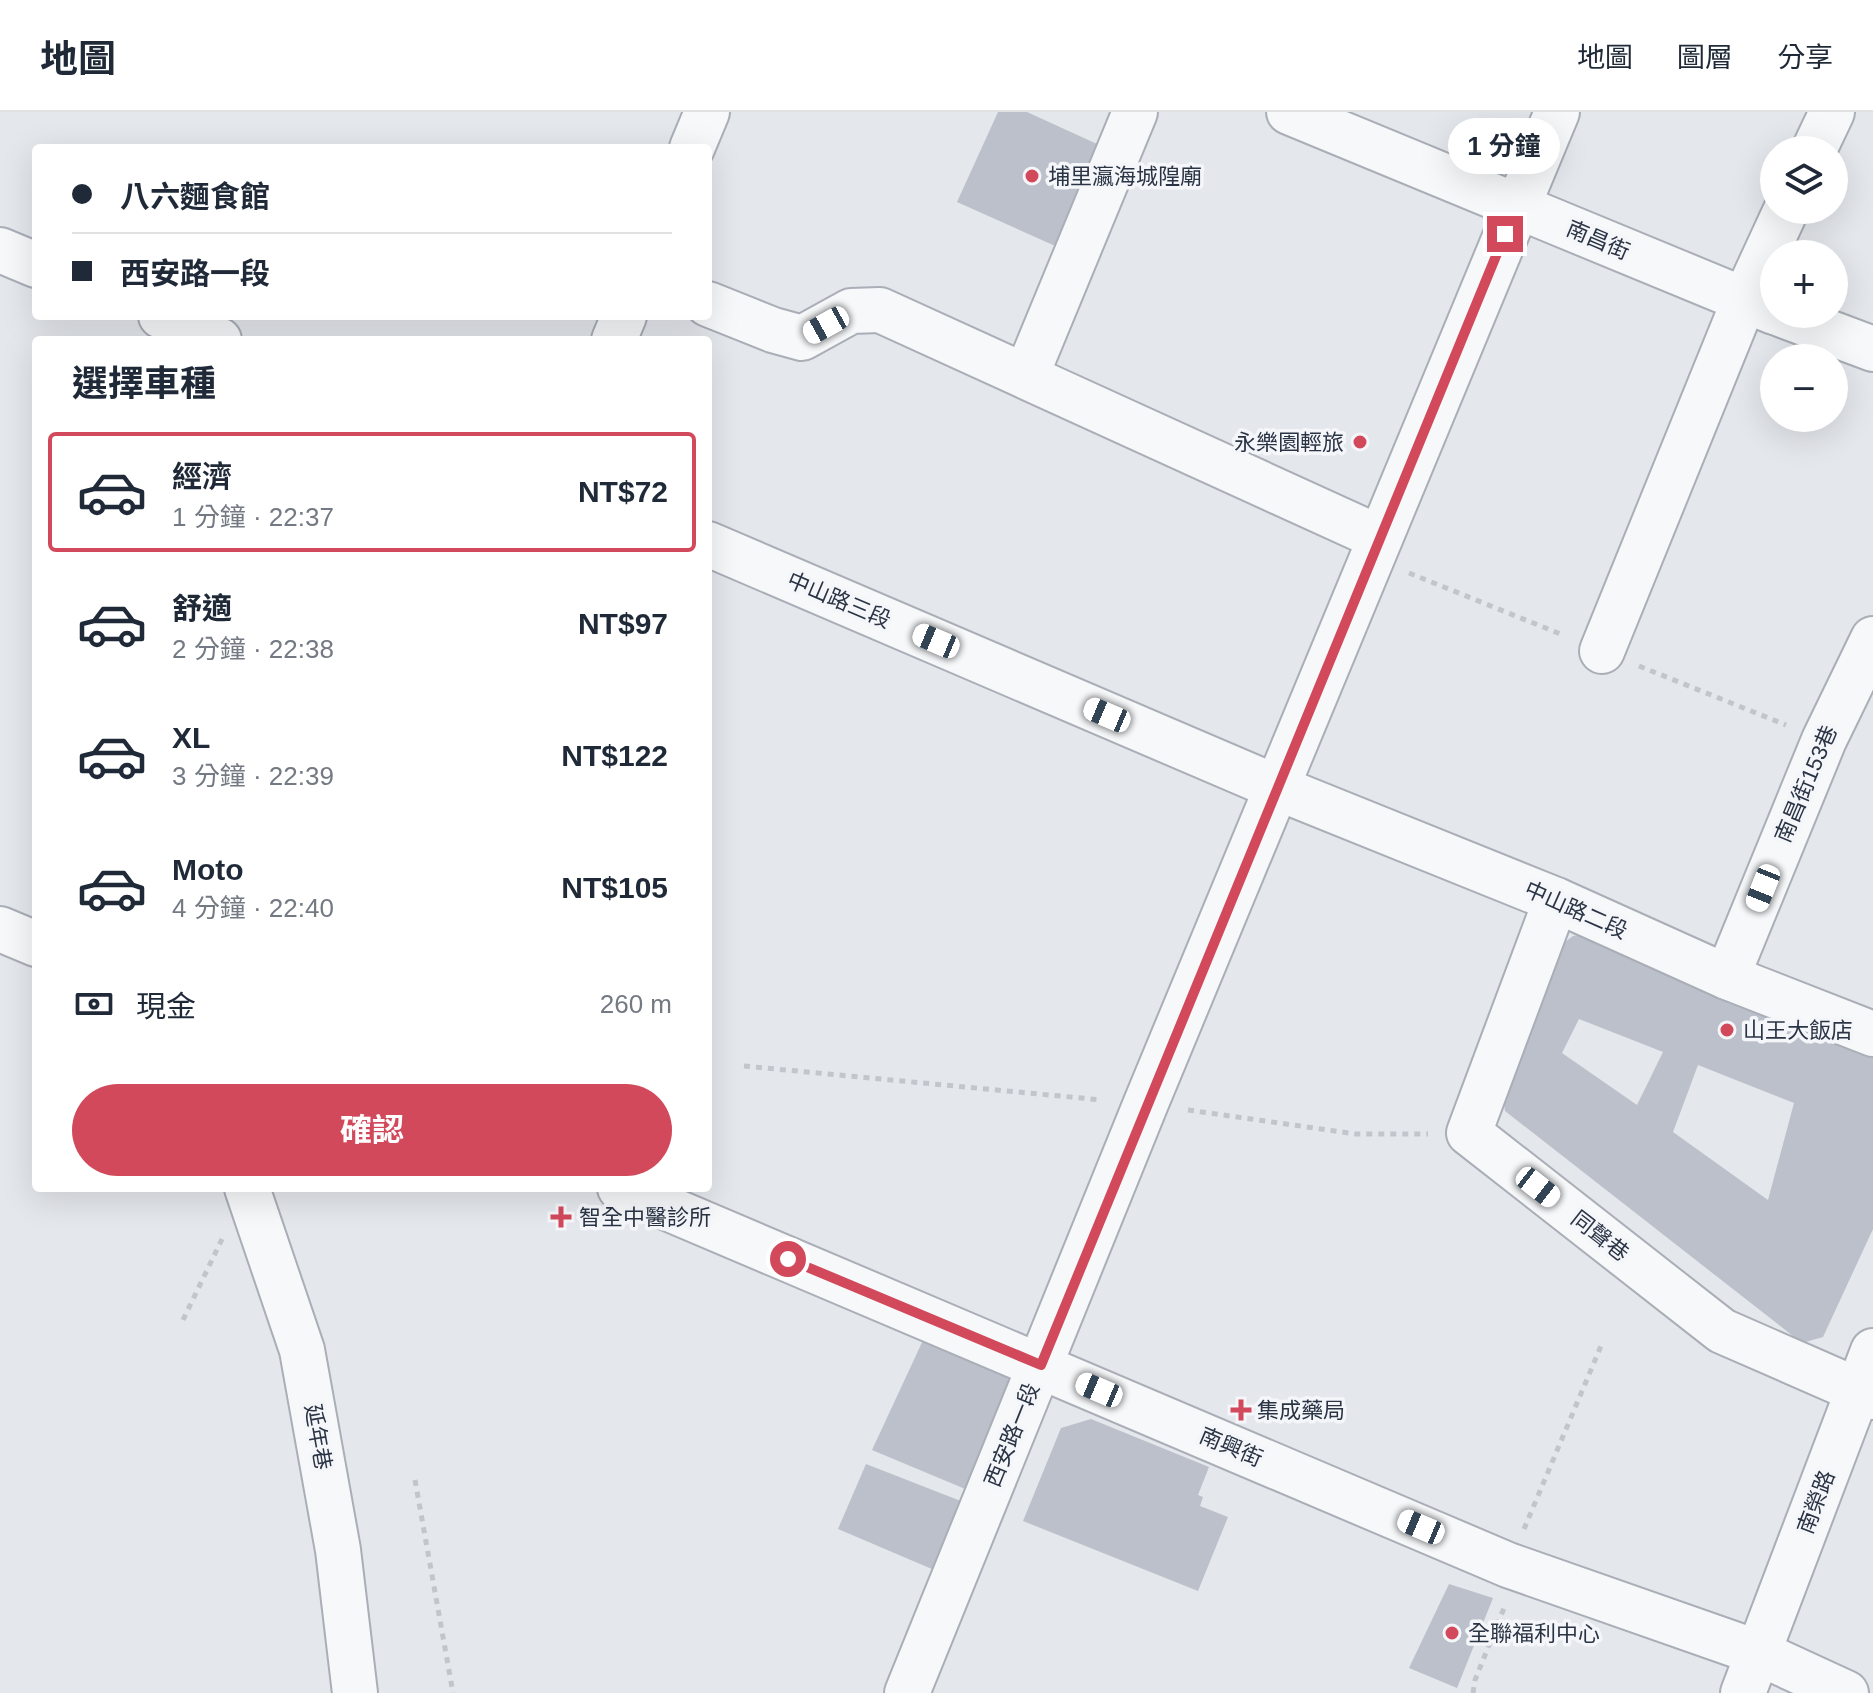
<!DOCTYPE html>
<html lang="zh-TW">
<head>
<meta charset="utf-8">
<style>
  :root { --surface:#fff; --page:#f2f2f3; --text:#1f2937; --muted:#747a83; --line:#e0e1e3; --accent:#d1495b }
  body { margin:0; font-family:Arial,"Noto Sans TC",sans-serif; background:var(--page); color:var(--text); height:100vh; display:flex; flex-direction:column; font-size:30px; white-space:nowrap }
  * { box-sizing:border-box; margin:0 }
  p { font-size:26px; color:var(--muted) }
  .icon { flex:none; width:44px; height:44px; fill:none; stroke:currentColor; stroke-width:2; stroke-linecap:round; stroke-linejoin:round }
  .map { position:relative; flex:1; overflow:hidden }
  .panel { position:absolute; left:32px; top:224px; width:680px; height:856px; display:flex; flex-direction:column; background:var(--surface); border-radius:8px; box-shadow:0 8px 32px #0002 }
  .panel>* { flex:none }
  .hud { position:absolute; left:32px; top:32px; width:680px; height:176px; border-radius:8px; box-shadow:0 8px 32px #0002; display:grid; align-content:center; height:176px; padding:0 40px; background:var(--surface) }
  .fabs { position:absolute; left:1760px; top:24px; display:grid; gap:16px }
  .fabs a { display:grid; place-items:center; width:88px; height:88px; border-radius:50%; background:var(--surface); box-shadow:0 8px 32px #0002; font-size:40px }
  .end { position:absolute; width:36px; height:36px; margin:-18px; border:10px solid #d1495b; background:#fff; box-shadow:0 0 0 4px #fff }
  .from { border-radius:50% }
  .bubble { position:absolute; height:56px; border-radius:28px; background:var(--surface); box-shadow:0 8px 32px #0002; font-size:26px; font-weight:700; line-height:56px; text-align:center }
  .car { position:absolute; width:24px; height:48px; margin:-24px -12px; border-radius:10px; box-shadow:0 0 6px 2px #0007; background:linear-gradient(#fff 24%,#345 0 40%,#fff 0 76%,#345 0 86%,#fff 0) }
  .hud b { display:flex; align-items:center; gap:28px; height:76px; font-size:30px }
  .hud b+b { border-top:2px solid var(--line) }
  .hud i { width:20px; height:20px; background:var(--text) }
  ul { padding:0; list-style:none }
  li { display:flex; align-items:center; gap:24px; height:120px; margin:0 16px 12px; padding:0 24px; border:4px solid transparent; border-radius:8px }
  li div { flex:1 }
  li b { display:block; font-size:30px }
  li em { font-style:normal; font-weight:700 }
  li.current { border-color:var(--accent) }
  li>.icon { width:72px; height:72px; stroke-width:1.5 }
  h2 { padding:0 40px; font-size:36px; line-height:96px }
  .pay { display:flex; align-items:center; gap:20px; height:88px; padding:0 40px; font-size:30px }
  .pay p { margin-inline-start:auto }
  .button { display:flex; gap:16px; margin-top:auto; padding:16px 40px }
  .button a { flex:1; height:92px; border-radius:48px; background:var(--accent); color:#fff; font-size:32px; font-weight:700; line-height:92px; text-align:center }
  header { display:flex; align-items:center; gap:48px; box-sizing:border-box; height:112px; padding:0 40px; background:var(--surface); border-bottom:2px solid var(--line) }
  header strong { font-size:38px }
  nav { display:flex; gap:44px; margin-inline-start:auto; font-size:28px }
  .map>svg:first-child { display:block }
  .building { fill:#bbc0ca; fill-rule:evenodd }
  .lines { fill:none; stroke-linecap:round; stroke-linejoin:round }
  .minor-casing { stroke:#a9aeb7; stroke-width:48 }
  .path { stroke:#c2c5cb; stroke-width:5; stroke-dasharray:6 6; stroke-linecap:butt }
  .minor { stroke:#f7f8fa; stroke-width:44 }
  .route { stroke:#d1495b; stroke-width:10 }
  .poi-dot { fill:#d1495b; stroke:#f4f6f9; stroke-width:3 }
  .labels { text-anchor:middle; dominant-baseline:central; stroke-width:7; stroke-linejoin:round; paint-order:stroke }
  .poi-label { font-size:22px; fill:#2b3445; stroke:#f4f6f9; text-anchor:start }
  .street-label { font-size:22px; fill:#2b3445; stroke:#f4f6f9 }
</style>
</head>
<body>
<header>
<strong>地圖</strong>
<nav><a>地圖</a><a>圖層</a><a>分享</a></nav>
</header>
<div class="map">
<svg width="1873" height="1581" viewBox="0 0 1873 1581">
  <rect width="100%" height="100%" fill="#e4e7ec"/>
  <g class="building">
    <path d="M998,0H1027L1108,37L1062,137L957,90Z"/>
    <path d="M1589,821L1873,944V1117L1823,1225L1802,1231L1505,999L1503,983L1565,830L1573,824ZM1579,907L1663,940L1637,993L1562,941ZM1698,953L1794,991L1768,1088L1673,1020Z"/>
    <path d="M925,1224L1007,1264L1011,1279L970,1379L872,1338Z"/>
    <path d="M1091,1307L1209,1355L1198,1383L1203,1385L1200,1394L1228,1405L1198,1479L1023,1409L1061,1316Z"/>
    <path d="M866,1352L971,1393L946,1463L838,1417Z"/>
    <path d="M1449,1472L1493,1486L1457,1576L1409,1556Z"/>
  </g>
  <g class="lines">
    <defs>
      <g id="minor">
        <path d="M1289,0L1774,200"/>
        <path d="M692,36L707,0"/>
        <path d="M1814,38L1832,0"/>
        <path d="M0,138L36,153"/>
        <path d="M708,192L773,218L802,226L851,199L880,198L1380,426"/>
        <path d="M1780,202L1873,237"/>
        <path d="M161,204L219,228"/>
        <path d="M614,228L624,204"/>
        <path d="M1026,264L1135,0"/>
        <path d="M708,432L1278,676L1556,788L1727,865L1873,922"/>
        <path d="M1602,539L1744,189L1786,98"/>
        <path d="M1556,788L1469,1021L1722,1219L1873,1285"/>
        <path d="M0,817L36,832"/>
        <path d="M1727,865L1824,628L1873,527"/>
        <path d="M247,1076L302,1238L338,1438L355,1581"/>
        <path d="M620,1076L1508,1453L1759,1541L1846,1581"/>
        <path d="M907,1581L1146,991L1557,0"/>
        <path d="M1743,1581L1873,1239"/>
      </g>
    </defs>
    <use href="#minor" class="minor-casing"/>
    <g class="path">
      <path d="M1409,461L1563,523"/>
      <path d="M1639,554L1786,613"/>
      <path d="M744,954L1102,988"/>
      <path d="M1188,998L1356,1022H1428"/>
      <path d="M183,1208L222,1127"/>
      <path d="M415,1368L453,1581"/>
      <path d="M1524,1417L1601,1234"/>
      <path d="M1473,1581L1475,1568L1504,1496"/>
    </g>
    <use href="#minor" class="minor"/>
  </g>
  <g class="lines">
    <path class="route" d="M788,1147L1041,1253L1505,122"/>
  </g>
  <g class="poi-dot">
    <circle cx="1032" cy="64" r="8"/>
    <circle cx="1360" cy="330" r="8"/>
    <circle cx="1727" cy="918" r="8"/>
    <path d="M557 1093h8v8h8v8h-8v8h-8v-8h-8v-8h8z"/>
    <path d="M1237 1286h8v8h8v8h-8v8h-8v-8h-8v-8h8z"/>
    <circle cx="1452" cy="1521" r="8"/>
  </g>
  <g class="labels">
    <g class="poi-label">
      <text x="1048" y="64">埔里瀛海城隍廟</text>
      <text x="1344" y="330" text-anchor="end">永樂園輕旅</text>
      <text x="1743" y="918">山王大飯店</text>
      <text x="579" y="1105">智全中醫診所</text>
      <text x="1257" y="1298">集成藥局</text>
      <text x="1468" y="1521">全聯福利中心</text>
    </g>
    <g class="street-label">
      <text transform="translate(1598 128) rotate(23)">南昌街</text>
      <text transform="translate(839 488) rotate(23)">中山路三段</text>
      <text transform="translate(1806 672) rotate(-67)">南昌街153巷</text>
      <text transform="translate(1576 798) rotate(24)">中山路二段</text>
      <text transform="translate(1600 1124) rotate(38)">同聲巷</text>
      <text transform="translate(1012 1323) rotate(-68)">西安路一段</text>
      <text transform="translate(318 1325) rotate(80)">延年巷</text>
      <text transform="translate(1231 1335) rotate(23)">南興街</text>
      <text transform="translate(1816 1390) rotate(-69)">南榮路</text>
    </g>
  </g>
</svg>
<div class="fabs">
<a><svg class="icon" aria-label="layers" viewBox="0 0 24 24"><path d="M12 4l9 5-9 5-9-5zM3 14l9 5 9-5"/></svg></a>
<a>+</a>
<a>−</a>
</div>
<i class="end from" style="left:788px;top:1147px"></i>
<i class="end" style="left:1505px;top:122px"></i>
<div class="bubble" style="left:1448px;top:6px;width:112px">1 分鐘</div>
<i class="car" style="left:826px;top:213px;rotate:241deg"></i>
<i class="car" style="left:936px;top:529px;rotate:293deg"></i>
<i class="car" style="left:1107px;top:603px;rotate:293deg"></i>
<i class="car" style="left:1763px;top:776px;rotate:202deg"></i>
<i class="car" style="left:1538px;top:1075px;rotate:128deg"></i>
<i class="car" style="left:1099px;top:1278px;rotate:293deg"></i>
<i class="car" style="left:1421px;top:1415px;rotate:293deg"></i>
<div class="hud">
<b><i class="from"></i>八六麵食館</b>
<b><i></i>西安路一段</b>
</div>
<section class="panel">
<h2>選擇車種</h2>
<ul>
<li class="current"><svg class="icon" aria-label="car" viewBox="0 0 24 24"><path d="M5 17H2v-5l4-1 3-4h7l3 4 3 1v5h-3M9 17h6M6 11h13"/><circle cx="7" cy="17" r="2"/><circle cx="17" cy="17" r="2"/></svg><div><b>經濟</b><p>1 分鐘 · 22:37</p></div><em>NT$72</em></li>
<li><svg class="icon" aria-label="car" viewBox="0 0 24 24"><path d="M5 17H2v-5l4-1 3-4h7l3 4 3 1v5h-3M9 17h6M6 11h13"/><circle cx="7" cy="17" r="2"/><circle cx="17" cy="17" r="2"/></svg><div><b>舒適</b><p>2 分鐘 · 22:38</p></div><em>NT$97</em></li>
<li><svg class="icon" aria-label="car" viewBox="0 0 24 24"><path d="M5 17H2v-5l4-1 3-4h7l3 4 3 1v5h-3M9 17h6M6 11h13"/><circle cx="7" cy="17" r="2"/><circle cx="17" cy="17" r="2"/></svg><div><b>XL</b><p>3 分鐘 · 22:39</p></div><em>NT$122</em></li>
<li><svg class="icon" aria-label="car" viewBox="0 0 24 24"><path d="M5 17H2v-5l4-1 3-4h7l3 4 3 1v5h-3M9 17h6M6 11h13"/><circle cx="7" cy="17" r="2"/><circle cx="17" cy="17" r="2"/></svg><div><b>Moto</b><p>4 分鐘 · 22:40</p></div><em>NT$105</em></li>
</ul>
<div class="pay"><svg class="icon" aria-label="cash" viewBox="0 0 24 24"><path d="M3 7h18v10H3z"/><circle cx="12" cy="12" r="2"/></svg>現金<p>260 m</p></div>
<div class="button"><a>確認</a></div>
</section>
</div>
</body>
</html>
